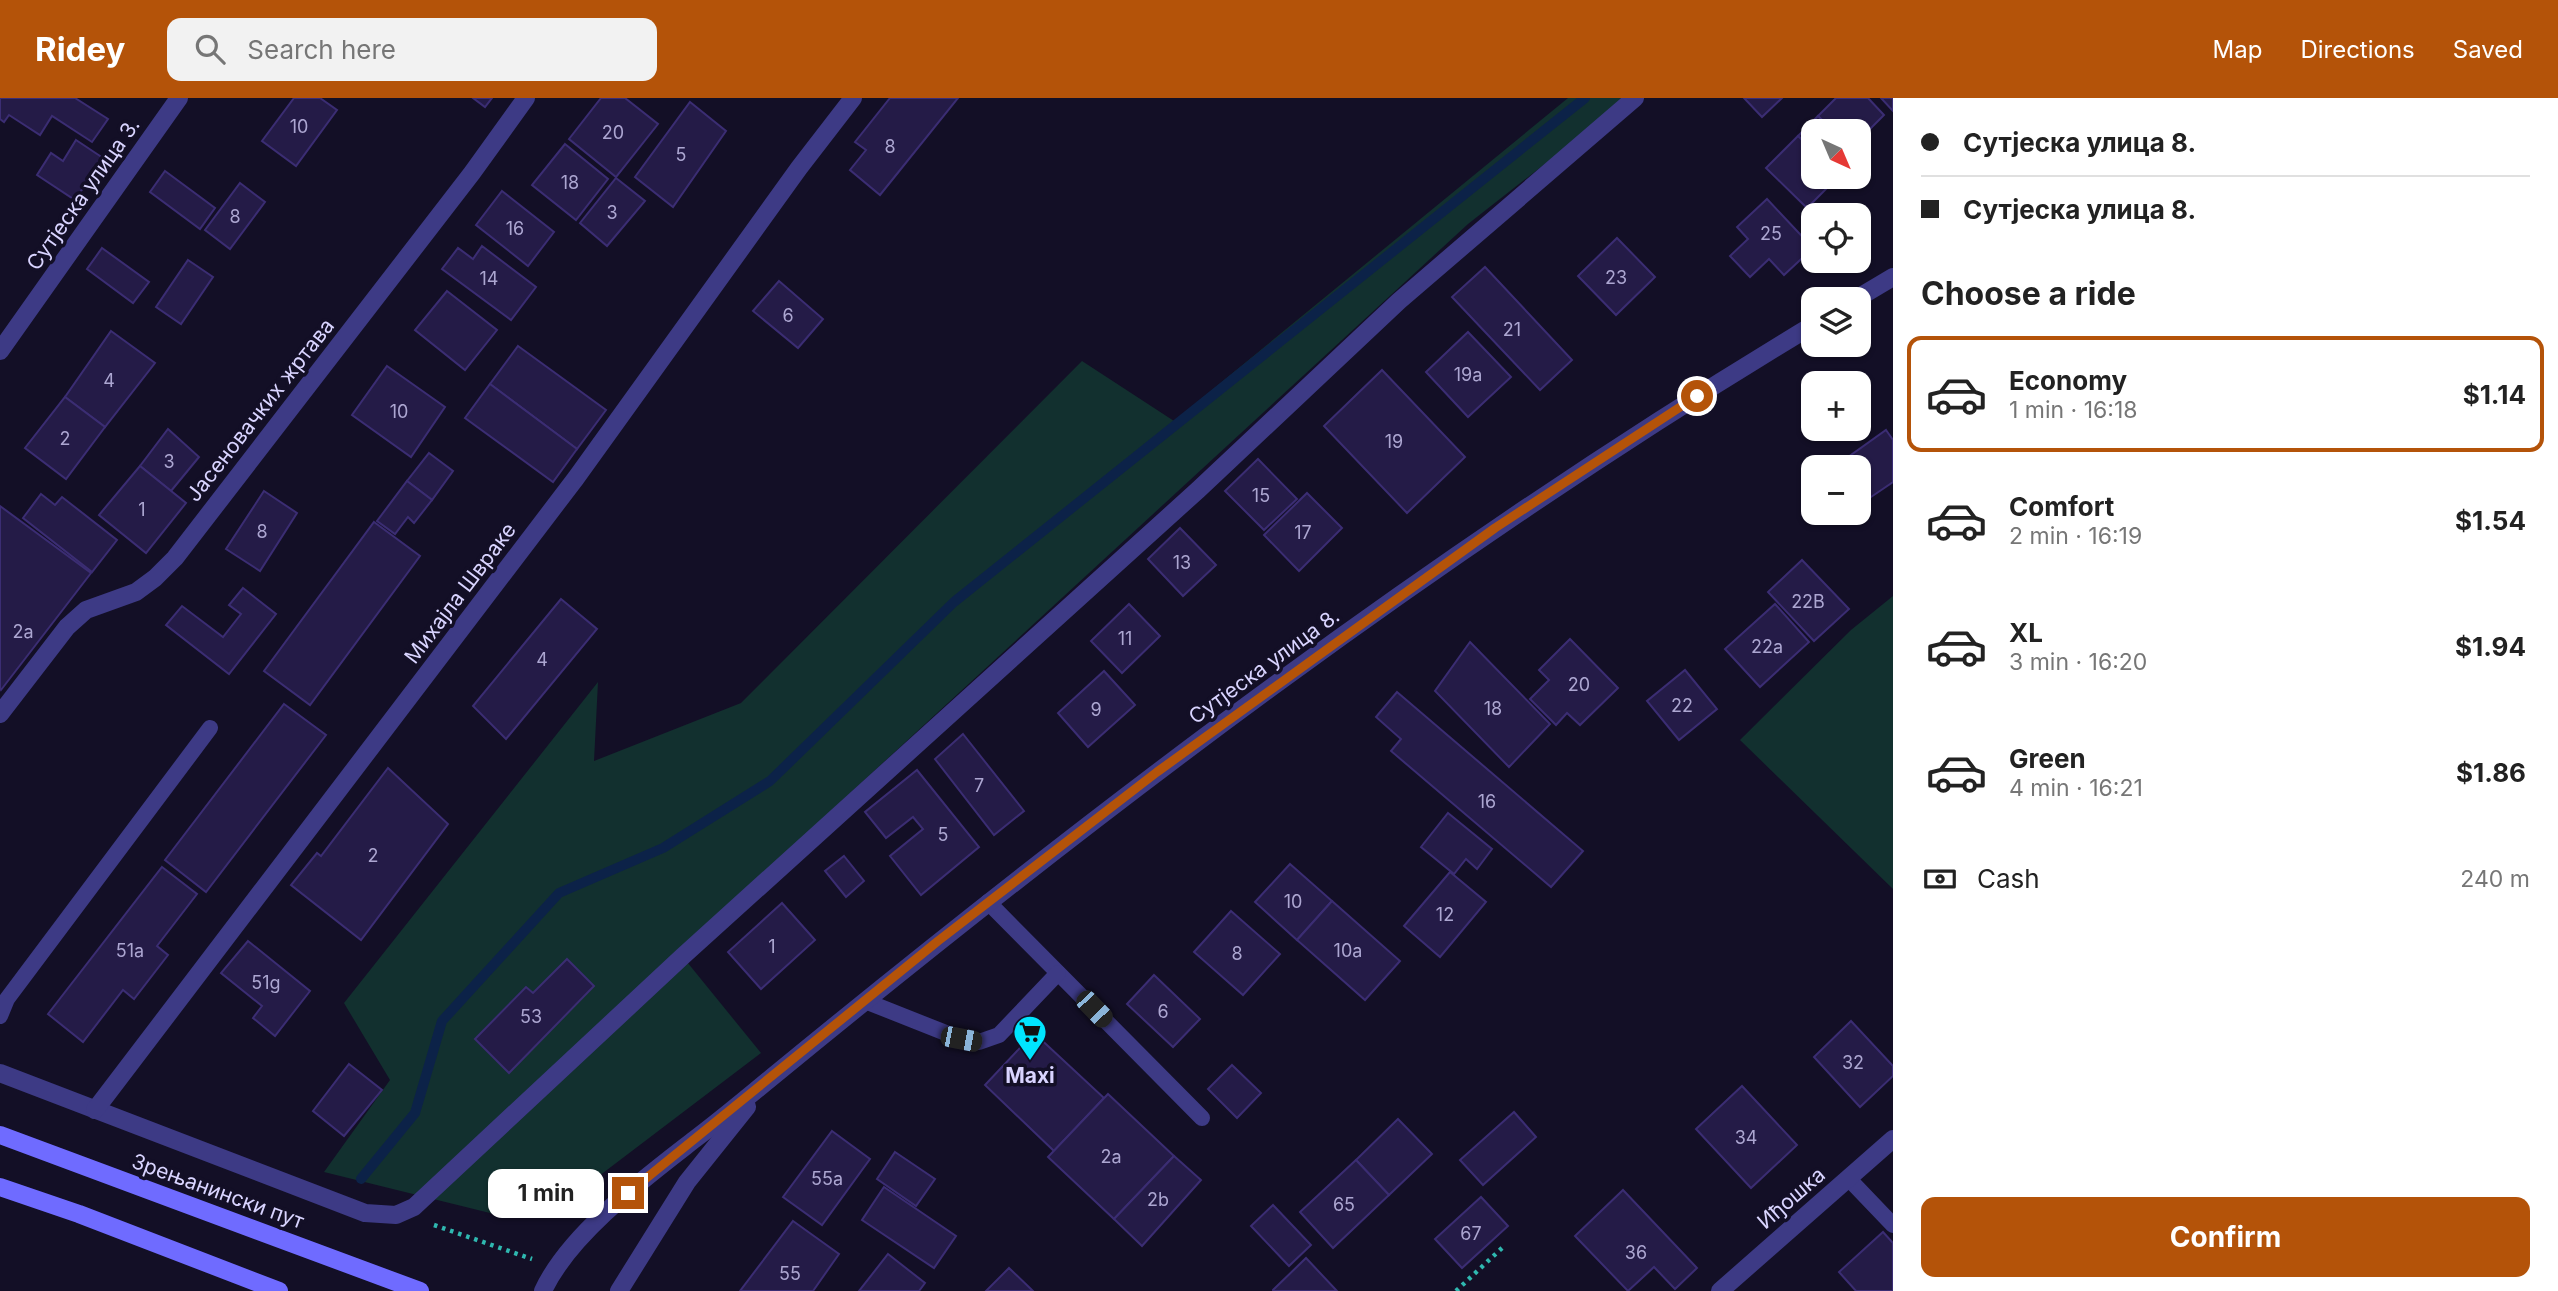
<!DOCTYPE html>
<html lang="en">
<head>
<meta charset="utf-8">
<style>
  :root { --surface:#fff; --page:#f2f2f2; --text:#222; --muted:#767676; --line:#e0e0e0; --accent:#b45309 }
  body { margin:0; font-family:Inter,sans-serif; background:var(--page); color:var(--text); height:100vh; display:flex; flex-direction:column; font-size:26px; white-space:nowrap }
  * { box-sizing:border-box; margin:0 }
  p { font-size:23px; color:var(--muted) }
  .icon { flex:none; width:38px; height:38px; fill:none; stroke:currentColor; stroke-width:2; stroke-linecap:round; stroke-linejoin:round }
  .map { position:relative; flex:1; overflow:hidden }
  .drawer { display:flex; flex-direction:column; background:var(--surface); width:665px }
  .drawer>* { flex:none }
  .top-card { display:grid; align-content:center; height:154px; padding:0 28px; background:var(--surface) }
  .needle { width:46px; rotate:136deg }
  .buttons { position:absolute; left:1801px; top:21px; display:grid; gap:14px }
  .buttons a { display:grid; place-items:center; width:70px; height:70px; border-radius:14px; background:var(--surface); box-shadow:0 2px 5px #0004; font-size:35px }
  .end { position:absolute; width:32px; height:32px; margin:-16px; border:9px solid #b45309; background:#fff; box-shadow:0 0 0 4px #fff }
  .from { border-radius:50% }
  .bubble { position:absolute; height:49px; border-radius:14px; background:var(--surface); box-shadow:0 2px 5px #0004; font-size:23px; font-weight:700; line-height:49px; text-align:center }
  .car { position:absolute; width:21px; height:42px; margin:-21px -10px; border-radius:9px; box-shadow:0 0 5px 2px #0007; background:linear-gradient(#222 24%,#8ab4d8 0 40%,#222 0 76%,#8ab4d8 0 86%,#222 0) }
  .top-card b { display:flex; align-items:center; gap:24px; height:66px; font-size:26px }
  .top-card b+b { border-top:2px solid var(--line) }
  .top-card i { width:18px; height:18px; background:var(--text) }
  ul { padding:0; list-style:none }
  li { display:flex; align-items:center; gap:21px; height:116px; margin:0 14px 10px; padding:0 14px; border:4px solid transparent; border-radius:14px }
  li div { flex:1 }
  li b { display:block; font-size:26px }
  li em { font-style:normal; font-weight:700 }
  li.active { border-color:var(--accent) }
  li>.icon { width:63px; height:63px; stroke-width:1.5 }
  h2 { padding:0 28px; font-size:32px; line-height:84px }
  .pay { display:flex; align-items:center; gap:18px; height:77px; padding:0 28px; font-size:26px }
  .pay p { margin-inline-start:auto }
  .cta { display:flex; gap:14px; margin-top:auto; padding:14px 28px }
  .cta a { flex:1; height:80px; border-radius:14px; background:var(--accent); color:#fff; font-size:28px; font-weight:700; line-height:80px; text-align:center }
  header { display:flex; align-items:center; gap:42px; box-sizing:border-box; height:98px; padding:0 35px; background:var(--accent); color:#fff }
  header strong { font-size:33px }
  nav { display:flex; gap:38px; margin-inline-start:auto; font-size:24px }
  .search { width:490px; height:63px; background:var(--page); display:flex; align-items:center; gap:18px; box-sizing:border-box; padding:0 24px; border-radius:14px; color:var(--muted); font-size:26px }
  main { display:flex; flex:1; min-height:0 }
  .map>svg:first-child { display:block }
  .green { fill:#12302f }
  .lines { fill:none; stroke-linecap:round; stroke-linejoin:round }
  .stream { stroke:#0c2248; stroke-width:10 }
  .building { fill:#241b47; stroke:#3b2d73; stroke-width:2 }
  .path { stroke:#2fb8b0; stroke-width:4.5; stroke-dasharray:3.5 5; stroke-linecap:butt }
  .service { stroke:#3d3a85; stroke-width:16 }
  .minor { stroke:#3d3a85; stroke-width:18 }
  .tertiary { stroke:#3d3a85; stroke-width:18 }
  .secondary { stroke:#6f6bff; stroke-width:18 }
  .route { stroke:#b45309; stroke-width:9 }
  .labels { text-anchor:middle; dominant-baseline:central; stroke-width:7; stroke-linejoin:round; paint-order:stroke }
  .number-label { font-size:18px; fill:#aca6d1 }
  .street-label { font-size:21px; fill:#d9d4ff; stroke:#130f26 }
  .poi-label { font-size:21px; font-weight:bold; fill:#d9d4ff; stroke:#130f26 }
</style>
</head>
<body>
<header>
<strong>Ridey</strong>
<div class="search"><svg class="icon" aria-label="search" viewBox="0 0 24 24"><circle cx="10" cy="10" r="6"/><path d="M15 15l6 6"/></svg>Search here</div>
<nav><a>Map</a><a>Directions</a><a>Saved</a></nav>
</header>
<main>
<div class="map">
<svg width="1893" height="1193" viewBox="0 0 1893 1193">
  <rect width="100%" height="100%" fill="#130f26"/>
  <g class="green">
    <path d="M1568,0H1629L1468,126L785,755L683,859L761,955L545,1119L494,1116L324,1074L390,982L344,905L598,584L594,663L741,605L1082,263L1174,323Z"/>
    <path d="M1893,498V791L1740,642L1851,532Z"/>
  </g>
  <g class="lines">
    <path class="stream" d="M361,1081L415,1015L442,923L559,795L663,750L770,683L954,504L1585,0"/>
  </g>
  <g class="building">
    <path d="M0,0H75L108,21L92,44L52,18L40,37L9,17L4,24L0,21Z"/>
    <path d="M294,0H320L337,12L296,68L262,43Z"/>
    <path d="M473,0H492L485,9Z"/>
    <path d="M601,0H625L658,26L616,79L569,41Z"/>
    <path d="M890,0H958L880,97L850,72L866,52L855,44Z"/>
    <path d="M1744,0H1782L1762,19Z"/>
    <path d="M1836,0H1868L1884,17L1858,43V33H1833L1818,18Z"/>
    <path d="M1881,0H1893V13Z"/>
    <path d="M690,4L726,33L673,109L635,79Z"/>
    <path d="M1818,18L1833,33H1813V53L1798,38Z"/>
    <path d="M1798,38L1813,53V79H1838L1807,110L1766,70Z"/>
    <path d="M76,42L103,60L75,102L37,77L51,55L63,63Z"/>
    <path d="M565,46L608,81L576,122L532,87Z"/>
    <path d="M165,73L215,110L200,131L150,94Z"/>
    <path d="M616,80L645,103L607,148L580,125Z"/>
    <path d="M240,85L265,104L230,151L205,132Z"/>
    <path d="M502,93L554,134L528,168L476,127Z"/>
    <path d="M1767,101L1813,150L1784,177L1769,161L1750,179L1730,158L1748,141L1737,129Z"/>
    <path d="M1617,140L1655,179L1616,217L1578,178Z"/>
    <path d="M482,148L536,189L511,222L442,171L458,150L473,161Z"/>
    <path d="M102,150L149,184L133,205L87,171Z"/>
    <path d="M188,162L213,179L181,226L156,209Z"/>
    <path d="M1485,169L1572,262L1540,292L1452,199Z"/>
    <path d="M779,183L823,221L798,250L753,213Z"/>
    <path d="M447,193L497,232L465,272L415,232Z"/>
    <path d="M111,233L155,265L105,329L65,299Z"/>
    <path d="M1468,234L1511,279L1468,319L1426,274Z"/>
    <path d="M518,248L606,312L577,351L490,286Z"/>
    <path d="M387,268L445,309L411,359L352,317Z"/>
    <path d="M1382,272L1465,359L1407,415L1324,328Z"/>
    <path d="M490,286L577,351L553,384L465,320Z"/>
    <path d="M65,299L105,329L66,381L25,350Z"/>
    <path d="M168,331L199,359L171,393L140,368Z"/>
    <path d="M1886,332L1893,342V384L1871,399L1858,381V369H1850L1844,362Z"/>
    <path d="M429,355L453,373L432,402L407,383Z"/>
    <path d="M1258,361L1297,401L1264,432L1225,393Z"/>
    <path d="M140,368L186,405L146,455L99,417Z"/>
    <path d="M407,383L432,402L414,425L408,419L395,436L377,423Z"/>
    <path d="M264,393L297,415L260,473L226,451Z"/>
    <path d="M1307,395L1342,430L1299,473L1264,437Z"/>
    <path d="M41,396L55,407L62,399L117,442L92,474L23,420Z"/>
    <path d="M0,408L91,475L1,592L0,590Z"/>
    <path d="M374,424L420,458L310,607L264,573Z"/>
    <path d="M1180,430L1216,467L1183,498L1148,461Z"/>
    <path d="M1802,462L1849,511L1814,543L1768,494Z"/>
    <path d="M243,490L276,516L229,576L166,527L182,508L223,539L241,516L229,507Z"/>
    <path d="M561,501L597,531L506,641L473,608Z"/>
    <path d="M1129,506L1160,538L1122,575L1091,543Z"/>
    <path d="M1775,506L1809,544L1760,589L1725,551Z"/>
    <path d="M1570,541L1618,590L1580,627L1567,615L1556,627L1530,601L1549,582L1539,572Z"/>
    <path d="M1470,544L1550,626L1509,669L1435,593Z"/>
    <path d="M1685,572L1717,611L1679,642L1647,603Z"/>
    <path d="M1104,573L1135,607L1088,649L1058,615Z"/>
    <path d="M1397,594L1583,753L1551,789L1391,653L1401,641L1376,619Z"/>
    <path d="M284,606L326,637L206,794L165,762Z"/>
    <path d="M963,636L1024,713L994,737L935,661Z"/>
    <path d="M388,670L448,726L361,842L291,787L317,755L321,758Z"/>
    <path d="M917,672L979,749L921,797L890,758L923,731L913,719L886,740L865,714Z"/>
    <path d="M1448,715L1492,751L1477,771L1466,761L1454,776L1421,749Z"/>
    <path d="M844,758L864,783L846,799L825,773Z"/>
    <path d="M1290,766L1332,803L1297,842L1255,804Z"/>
    <path d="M162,769L197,796L157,848L168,857L134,901L123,892L83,944L48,916Z"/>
    <path d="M1450,774L1486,804L1440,859L1404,828Z"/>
    <path d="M1332,803L1400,863L1365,902L1297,842Z"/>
    <path d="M782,805L815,842L761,891L728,854Z"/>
    <path d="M1231,813L1280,856L1243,897L1194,854Z"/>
    <path d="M248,843L310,893L275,938L253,920L262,908L221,875Z"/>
    <path d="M567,861L594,888L509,975L475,941L526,889L533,895Z"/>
    <path d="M1154,877L1200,921L1173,949L1127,906Z"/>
    <path d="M1851,923L1893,968V978L1860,1009L1814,959Z"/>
    <path d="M1034,935L1104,1000L1054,1053L985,987Z"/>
    <path d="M349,966L382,992L344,1038L313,1013Z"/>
    <path d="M1232,967L1261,995L1237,1020L1208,991Z"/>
    <path d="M1742,988L1797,1047L1751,1090L1696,1031Z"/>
    <path d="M1108,996L1174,1058L1114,1121L1048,1059Z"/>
    <path d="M1514,1014L1536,1039L1483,1087L1460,1062Z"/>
    <path d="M1398,1021L1432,1056L1389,1097L1356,1062Z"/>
    <path d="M832,1033L870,1061L822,1127L783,1099Z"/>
    <path d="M895,1054L935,1081L916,1108L877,1081Z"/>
    <path d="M1174,1058L1201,1082L1142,1148L1114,1121Z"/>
    <path d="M1356,1062L1389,1097L1333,1150L1300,1114Z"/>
    <path d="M884,1089L956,1138L934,1170L862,1122Z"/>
    <path d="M1623,1092L1697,1170L1675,1191L1654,1169L1628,1193L1575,1138Z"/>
    <path d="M1481,1099L1508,1128L1462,1170L1435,1141Z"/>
    <path d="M1273,1107L1311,1147L1289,1168L1251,1128Z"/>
    <path d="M793,1123L839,1156L813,1193H740Z"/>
    <path d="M1883,1134L1893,1145V1193H1856L1839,1174Z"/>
    <path d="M888,1156L925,1185L919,1193H859Z"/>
    <path d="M1306,1160L1337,1193H1273V1192Z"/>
    <path d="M1009,1170L1033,1193H986Z"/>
  </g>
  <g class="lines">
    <g class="path">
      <path d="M434,1127L532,1161"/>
      <path d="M1456,1193L1502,1150"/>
    </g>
    <g class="service">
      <path d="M988,804L1202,1020"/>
      <path d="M865,903L961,941L979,944L999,937L1058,875"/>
      <path d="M0,918L7,901L210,630"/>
      <path d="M1848,1080L1893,1127"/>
    </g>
    <g class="minor">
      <path d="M0,253L179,0"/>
      <path d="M0,616L67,529L86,512L136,494L155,480L175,460L472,75L526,0"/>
      <path d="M0,975L365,1115L396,1117L414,1109L683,858L1198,392L1399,203L1635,0"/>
      <path d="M95,1012L576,380L799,70L853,0"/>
      <path d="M1720,1193L1893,1041"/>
    </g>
    <g class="tertiary">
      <path d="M1856,201L1893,179"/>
      <path d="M543,1193C569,1136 646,1079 695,1041C723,1020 750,997 777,975C1106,705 1447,447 1813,227"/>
      <path d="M619,1193L687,1084L747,1009"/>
    </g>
    <g class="secondary">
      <path d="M0,1037L420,1193"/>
      <path d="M0,1089L79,1116L279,1193"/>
    </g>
  </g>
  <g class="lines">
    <path class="route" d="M628,1095L938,843L1157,674L1495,430L1697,298"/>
  </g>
  <defs>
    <symbol id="supermarket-pin" viewBox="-11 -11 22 30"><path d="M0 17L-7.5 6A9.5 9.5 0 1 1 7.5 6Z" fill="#00e5ff" stroke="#130f26"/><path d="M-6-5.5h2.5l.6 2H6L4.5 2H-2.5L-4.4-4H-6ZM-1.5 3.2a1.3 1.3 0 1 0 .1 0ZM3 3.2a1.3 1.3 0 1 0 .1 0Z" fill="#111"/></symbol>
  </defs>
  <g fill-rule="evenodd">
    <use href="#supermarket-pin" x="1011" y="915" width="38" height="52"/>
  </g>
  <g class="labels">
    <g class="number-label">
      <text x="299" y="28">10</text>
      <text x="613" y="34">20</text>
      <text x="890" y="48">8</text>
      <text x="681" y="56">5</text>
      <text x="570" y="84">18</text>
      <text x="612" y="114">3</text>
      <text x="235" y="118">8</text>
      <text x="515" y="130">16</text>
      <text x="1771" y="135">25</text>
      <text x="1616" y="179">23</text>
      <text x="489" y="180">14</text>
      <text x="788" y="217">6</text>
      <text x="1512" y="231">21</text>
      <text x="1468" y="276">19a</text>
      <text x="109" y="282">4</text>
      <text x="399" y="313">10</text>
      <text x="65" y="340">2</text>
      <text x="1394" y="343">19</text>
      <text x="169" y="363">3</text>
      <text x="1261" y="397">15</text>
      <text x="142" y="411">1</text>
      <text x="262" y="433">8</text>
      <text x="1303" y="434">17</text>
      <text x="1182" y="464">13</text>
      <text x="1808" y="503">22B</text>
      <text x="23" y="533">2a</text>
      <text x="1125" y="540">11</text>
      <text x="1767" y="548">22a</text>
      <text x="542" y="561">4</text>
      <text x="1579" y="586">20</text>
      <text x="1682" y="607">22</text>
      <text x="1493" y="610">18</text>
      <text x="1096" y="611">9</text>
      <text x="979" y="687">7</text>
      <text x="1487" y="703">16</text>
      <text x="943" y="736">5</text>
      <text x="373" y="757">2</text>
      <text x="1293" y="803">10</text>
      <text x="1445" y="816">12</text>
      <text x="772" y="848">1</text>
      <text x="130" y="852">51a</text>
      <text x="1348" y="852">10a</text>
      <text x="1237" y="855">8</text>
      <text x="266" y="884">51g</text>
      <text x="1163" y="913">6</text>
      <text x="531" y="918">53</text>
      <text x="1853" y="964">32</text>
      <text x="1746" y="1039">34</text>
      <text x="1111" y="1058">2a</text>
      <text x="827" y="1080">55a</text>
      <text x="1158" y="1101">2b</text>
      <text x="1344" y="1106">65</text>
      <text x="1471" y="1135">67</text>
      <text x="1636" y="1154">36</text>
      <text x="790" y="1175">55</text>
    </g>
    <g class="street-label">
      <text transform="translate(83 96) rotate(-55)">Сутјеска улица 3.</text>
      <text transform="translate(260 312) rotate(-52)">Јасеновачких жртава</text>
      <text transform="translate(460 495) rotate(-53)">Михајла Швраке</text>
      <text transform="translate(1264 568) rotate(-36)">Сутјеска улица 8.</text>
      <text transform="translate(218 1093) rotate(20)">Зрењанински пут</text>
      <text transform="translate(1791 1100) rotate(-41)">Иђошка</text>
    </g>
    <g class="poi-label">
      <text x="1030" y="977">Maxi</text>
    </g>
  </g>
</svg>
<div class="buttons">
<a><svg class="needle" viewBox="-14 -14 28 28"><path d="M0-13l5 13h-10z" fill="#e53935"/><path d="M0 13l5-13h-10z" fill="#767676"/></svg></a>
<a><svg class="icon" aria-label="locate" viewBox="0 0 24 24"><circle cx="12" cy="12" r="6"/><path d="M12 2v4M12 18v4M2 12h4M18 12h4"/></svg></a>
<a><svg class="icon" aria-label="layers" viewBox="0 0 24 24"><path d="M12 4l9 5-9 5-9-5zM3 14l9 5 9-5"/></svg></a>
<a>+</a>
<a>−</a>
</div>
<i class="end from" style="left:1697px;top:298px"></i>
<i class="end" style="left:628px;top:1095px"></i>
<div class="bubble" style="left:488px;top:1071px;width:116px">1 min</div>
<i class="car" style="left:1094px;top:911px;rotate:136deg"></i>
<i class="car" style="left:961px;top:941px;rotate:101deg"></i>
</div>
<section class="drawer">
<div class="top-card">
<b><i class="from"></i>Сутјеска улица 8.</b>
<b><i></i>Сутјеска улица 8.</b>
</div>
<h2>Choose a ride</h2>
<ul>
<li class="active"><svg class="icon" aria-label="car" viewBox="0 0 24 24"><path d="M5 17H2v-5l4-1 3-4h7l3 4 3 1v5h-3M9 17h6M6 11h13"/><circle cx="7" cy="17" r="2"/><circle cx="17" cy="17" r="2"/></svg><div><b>Economy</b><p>1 min · 16:18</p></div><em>$1.14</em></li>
<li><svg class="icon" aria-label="car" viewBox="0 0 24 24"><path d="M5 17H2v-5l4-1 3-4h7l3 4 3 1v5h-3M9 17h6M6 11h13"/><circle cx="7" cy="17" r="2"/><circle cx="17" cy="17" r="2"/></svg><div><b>Comfort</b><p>2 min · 16:19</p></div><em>$1.54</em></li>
<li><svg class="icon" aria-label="car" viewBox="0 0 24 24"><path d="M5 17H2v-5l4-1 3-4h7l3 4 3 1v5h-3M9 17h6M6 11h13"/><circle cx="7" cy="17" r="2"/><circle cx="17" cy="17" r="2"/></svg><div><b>XL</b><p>3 min · 16:20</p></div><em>$1.94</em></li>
<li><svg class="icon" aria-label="car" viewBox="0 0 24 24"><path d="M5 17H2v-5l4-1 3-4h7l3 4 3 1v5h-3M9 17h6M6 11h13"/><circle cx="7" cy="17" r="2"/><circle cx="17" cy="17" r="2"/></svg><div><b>Green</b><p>4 min · 16:21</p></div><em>$1.86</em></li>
</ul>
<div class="pay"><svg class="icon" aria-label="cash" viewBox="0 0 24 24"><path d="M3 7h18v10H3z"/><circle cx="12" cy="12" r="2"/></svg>Cash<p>240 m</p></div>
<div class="cta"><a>Confirm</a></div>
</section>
</main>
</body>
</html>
